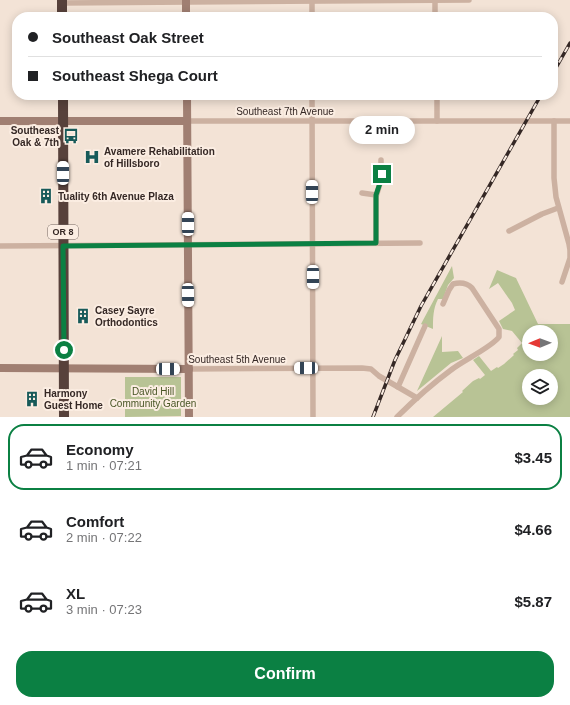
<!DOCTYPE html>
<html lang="en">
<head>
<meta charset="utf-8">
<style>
  :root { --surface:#fff; --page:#f2f2f2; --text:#202124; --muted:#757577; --line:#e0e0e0; --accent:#0b8043 }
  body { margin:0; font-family:Helvetica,sans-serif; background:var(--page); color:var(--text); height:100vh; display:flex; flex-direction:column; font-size:15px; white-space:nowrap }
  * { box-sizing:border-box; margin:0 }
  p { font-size:13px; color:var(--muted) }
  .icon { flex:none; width:22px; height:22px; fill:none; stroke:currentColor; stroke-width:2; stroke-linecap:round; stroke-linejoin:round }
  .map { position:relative; height:417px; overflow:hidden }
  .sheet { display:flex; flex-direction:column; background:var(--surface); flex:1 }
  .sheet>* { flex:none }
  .top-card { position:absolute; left:12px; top:12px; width:546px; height:88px; border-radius:16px; box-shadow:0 2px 10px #0003; display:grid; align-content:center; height:88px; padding:0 16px; background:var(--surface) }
  .needle { width:26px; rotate:269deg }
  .controls { position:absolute; left:522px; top:325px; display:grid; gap:8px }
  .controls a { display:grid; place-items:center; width:36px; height:36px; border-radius:50%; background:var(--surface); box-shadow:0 2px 10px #0003; font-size:20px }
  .end { position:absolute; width:18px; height:18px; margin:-9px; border:5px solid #0b8043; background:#fff; box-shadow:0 0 0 2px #fff }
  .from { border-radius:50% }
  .bubble { position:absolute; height:28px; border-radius:14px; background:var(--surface); box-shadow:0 2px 10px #0003; font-size:13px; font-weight:600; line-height:28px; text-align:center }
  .car { position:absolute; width:12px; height:24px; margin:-12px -6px; border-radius:5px; box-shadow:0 0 3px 1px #0007; background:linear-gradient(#fff 24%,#345 0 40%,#fff 0 76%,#345 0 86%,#fff 0) }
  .top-card b { display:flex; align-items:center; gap:14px; height:38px; font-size:15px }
  .top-card b+b { border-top:1px solid var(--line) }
  .top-card i { width:10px; height:10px; background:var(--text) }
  ul { padding:7px 0 0; list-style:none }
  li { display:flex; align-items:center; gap:12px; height:66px; margin:0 8px 6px; padding:0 8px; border:2px solid transparent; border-radius:16px }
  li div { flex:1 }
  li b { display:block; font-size:15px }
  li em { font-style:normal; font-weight:600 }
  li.on { border-color:var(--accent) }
  li>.icon { width:36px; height:36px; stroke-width:1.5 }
  .primary-button { display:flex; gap:8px; margin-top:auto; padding:8px 16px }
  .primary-button a { flex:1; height:46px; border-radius:16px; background:var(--accent); color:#fff; font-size:16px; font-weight:600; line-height:46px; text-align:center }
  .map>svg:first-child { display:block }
  .green { fill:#b8c395; fill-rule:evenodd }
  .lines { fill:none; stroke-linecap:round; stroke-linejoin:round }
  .street { stroke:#ccb1a1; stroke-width:5.5 }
  .secondary { stroke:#a07f72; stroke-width:8 }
  .highway { stroke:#57413b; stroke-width:10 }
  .rail-casing { stroke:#352825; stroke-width:3.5 }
  .rail { stroke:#fbede2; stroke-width:2; stroke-dasharray:6; stroke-linecap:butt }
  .route { stroke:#0b8043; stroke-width:5 }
  .labels { text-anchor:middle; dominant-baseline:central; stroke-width:4; stroke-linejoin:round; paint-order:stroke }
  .shield { fill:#fbede2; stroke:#70635e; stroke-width:1 }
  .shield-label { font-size:9px; font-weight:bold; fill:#352825 }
  .street-label { font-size:10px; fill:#352825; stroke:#fbede2 }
  .poi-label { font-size:10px; font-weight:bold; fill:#352825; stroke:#fbede2; text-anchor:start }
  .park-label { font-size:10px; fill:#495626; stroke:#fbede2 }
</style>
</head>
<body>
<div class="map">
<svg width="570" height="417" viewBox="0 0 570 417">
  <rect width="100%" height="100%" fill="#f3e3d6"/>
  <g class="green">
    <path d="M452,266L454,278L448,285L443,299H438C433,309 433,318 433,329L421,324Z"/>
    <path d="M497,270L516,278L538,324H570V417H433L463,392L462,391L473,381L479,378L480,379L485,375L473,360L479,356L491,371L497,367L498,368L504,364L514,355L513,354L518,350L517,348L522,343L512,331L503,329L499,321L515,310L512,303L498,283L489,289ZM529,332H551V354H529ZM529,376H551V398H529Z"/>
    <path d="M442,336V352L458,351L463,358L451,363L417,391Z"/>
    <path d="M125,377H181V416L125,417Z"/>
  </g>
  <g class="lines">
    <g class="street">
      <path d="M312,0V17"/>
      <path d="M435,0V17"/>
      <path d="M62,3L469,0"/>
      <path d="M312,95L313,417"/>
      <path d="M437,95V121"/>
      <path d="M187,121H570"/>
      <path d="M554,121V178L556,197L569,244L570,250"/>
      <path d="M362,193L376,195"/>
      <path d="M509,231L542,214L558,208"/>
      <path d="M376,243V197L381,180V160"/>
      <path d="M0,246L420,243"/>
      <path d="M562,282L570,258V252"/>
      <path d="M189,369L362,368L371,369L379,376L417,398"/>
      <path d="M398,387L425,326"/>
      <path d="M397,417C414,400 432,384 451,370C462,361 492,347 499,337V329L472,288C467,283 461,282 453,284L449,290L443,304"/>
    </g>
    <g class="secondary">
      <path d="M186,0V17"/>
      <path d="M187,95L189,417"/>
      <path d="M0,121H187"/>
      <path d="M0,368L189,369"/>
    </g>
    <g class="highway">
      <path d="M62,0V17"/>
      <path d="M63,95L64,417"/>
    </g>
    <defs>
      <g id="rail">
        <path d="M553,73L570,43"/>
        <path d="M373,417L395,360L421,306L541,95"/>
      </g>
    </defs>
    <use href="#rail" class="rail-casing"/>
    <use href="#rail" class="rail"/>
  </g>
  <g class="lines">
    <path class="route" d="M64,350L63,246L376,243V195L380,183L382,174"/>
  </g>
  <defs>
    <symbol id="bus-bare" viewBox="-9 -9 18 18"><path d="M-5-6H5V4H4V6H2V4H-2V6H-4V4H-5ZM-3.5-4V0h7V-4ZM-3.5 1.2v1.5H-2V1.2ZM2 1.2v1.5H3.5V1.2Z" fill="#175a59" stroke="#fbede2" stroke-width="2.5" paint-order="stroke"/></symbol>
    <symbol id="hospital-bare" viewBox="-9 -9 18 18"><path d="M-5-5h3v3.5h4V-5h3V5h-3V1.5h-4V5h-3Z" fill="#175a59" stroke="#fbede2" stroke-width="2.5" paint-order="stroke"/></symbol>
    <symbol id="building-bare" viewBox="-9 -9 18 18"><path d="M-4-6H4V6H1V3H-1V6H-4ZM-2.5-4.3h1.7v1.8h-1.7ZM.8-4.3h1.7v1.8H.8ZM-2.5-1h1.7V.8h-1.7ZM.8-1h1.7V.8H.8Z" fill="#175a59" stroke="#fbede2" stroke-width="2.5" paint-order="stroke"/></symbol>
  </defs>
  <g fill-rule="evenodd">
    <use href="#bus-bare" x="60" y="125" width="22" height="22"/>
    <use href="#hospital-bare" x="81" y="146" width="22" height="22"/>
    <use href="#building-bare" x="35" y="185" width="22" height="22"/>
    <use href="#building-bare" x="72" y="305" width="22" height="22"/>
    <use href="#building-bare" x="21" y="388" width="22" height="22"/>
  </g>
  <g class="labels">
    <rect class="shield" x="48" y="225" width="30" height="14" rx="3"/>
    <g class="shield-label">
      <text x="63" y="232">OR 8</text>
    </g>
    <g class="street-label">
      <text x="285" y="111">Southeast 7th Avenue</text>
      <text x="237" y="359">Southeast 5th Avenue</text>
    </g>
    <g class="poi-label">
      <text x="59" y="130" text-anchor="end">Southeast<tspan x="59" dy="12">Oak &amp; 7th</tspan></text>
      <text x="104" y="151">Avamere Rehabilitation<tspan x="104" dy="12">of Hillsboro</tspan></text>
      <text x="58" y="196">Tuality 6th Avenue Plaza</text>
      <text x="95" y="310">Casey Sayre<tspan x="95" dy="12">Orthodontics</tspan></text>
      <text x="44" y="393">Harmony<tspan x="44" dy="12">Guest Home</tspan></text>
    </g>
    <g class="park-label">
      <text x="153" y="391">David Hill<tspan x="153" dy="12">Community Garden</tspan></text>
    </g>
  </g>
</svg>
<div class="controls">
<a><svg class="needle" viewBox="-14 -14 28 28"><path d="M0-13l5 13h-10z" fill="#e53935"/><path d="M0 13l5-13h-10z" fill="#757577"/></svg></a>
<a><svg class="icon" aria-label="layers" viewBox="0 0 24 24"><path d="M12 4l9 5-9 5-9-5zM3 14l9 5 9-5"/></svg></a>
</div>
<i class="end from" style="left:64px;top:350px"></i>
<i class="end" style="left:382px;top:174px"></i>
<div class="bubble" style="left:349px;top:116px;width:66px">2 min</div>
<i class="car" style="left:63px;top:173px;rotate:0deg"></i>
<i class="car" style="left:312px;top:192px;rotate:0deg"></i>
<i class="car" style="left:188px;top:224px;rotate:0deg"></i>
<i class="car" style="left:313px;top:277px;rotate:180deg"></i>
<i class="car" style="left:188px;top:295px;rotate:179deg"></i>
<i class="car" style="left:306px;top:368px;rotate:270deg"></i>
<i class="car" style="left:168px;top:369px;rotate:90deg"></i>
<div class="top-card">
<b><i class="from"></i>Southeast Oak Street</b>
<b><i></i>Southeast Shega Court</b>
</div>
</div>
<section class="sheet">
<ul>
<li class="on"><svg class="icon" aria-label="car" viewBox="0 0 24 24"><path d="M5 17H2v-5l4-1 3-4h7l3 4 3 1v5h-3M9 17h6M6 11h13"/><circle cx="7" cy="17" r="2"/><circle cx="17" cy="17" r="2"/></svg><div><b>Economy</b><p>1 min · 07:21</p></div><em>$3.45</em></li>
<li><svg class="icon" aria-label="car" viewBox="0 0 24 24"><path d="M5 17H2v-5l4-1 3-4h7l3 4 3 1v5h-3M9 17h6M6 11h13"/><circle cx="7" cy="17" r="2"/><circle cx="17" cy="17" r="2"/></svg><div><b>Comfort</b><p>2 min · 07:22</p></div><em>$4.66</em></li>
<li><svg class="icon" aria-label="car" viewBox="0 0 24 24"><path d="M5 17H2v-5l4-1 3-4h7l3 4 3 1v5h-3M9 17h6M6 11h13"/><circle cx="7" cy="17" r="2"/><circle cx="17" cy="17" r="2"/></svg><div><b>XL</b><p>3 min · 07:23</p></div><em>$5.87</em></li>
</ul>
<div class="primary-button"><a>Confirm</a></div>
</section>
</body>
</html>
